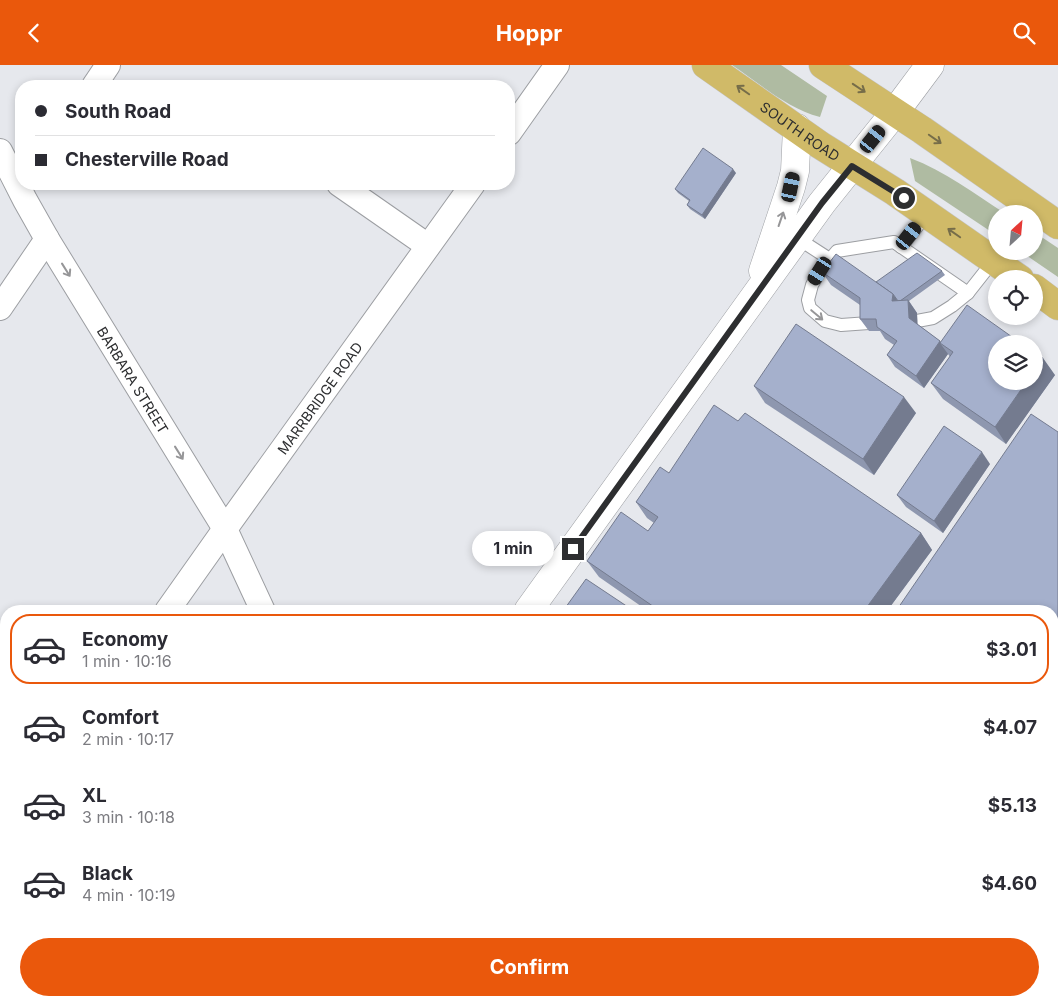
<!DOCTYPE html>
<html lang="en">
<head>
<meta charset="utf-8">
<style>
  :root { --surface:#fff; --page:#f2f2f3; --text:#2b2b33; --muted:#7c7c81; --line:#e1e1e2; --accent:#ea580c }
  body { margin:0; font-family:Inter,sans-serif; background:var(--page); color:var(--text); height:100vh; display:flex; flex-direction:column; font-size:19px; white-space:nowrap }
  * { box-sizing:border-box; margin:0 }
  p { font-size:16px; color:var(--muted) }
  .icon { flex:none; width:28px; height:28px; fill:none; stroke:currentColor; stroke-width:2; stroke-linecap:round; stroke-linejoin:round }
  .map { position:relative; flex:1; overflow:hidden }
  .drawer { position:absolute; left:0px; top:540px; width:1059px; height:401px; display:flex; flex-direction:column; background:var(--surface); border-radius:20px 20px 0 0; box-shadow:0 2px 8px #0003 }
  .drawer>* { flex:none }
  .hud { position:absolute; left:15px; top:15px; width:500px; height:110px; border-radius:20px; box-shadow:0 2px 8px #0003; display:grid; align-content:center; height:110px; padding:0 20px; background:var(--surface) }
  .needle { width:32px; rotate:26deg }
  .controls { position:absolute; left:988px; top:140px; display:grid; gap:10px }
  .controls a { display:grid; place-items:center; width:55px; height:55px; border-radius:50%; background:var(--surface); box-shadow:0 2px 8px #0003; font-size:25px }
  .end { position:absolute; width:22px; height:22px; margin:-11px; border:6px solid #2d2e30; background:#fff; box-shadow:0 0 0 2px #fff }
  .from { border-radius:50% }
  .bubble { position:absolute; height:35px; border-radius:18px; background:var(--surface); box-shadow:0 2px 8px #0003; font-size:16px; font-weight:700; line-height:35px; text-align:center }
  .car { position:absolute; width:15px; height:30px; margin:-15px -8px; border-radius:6px; box-shadow:0 0 4px 1px #0007; background:linear-gradient(#222 24%,#8ab4d8 0 40%,#222 0 76%,#8ab4d8 0 86%,#222 0) }
  .hud b { display:flex; align-items:center; gap:18px; height:48px; font-size:19px }
  .hud b+b { border-top:1px solid var(--line) }
  .hud i { width:12px; height:12px; background:var(--text) }
  ul { padding:9px 0 0; list-style:none }
  li { display:flex; align-items:center; gap:15px; height:70px; margin:0 10px 8px; padding:0 10px; border:2px solid transparent; border-radius:20px }
  li div { flex:1 }
  li b { display:block; font-size:19px }
  li em { font-style:normal; font-weight:700 }
  li.on { border-color:var(--accent) }
  li>.icon { width:45px; height:45px; stroke-width:1.5 }
  .primary-button { display:flex; gap:10px; margin-top:auto; padding:10px 20px }
  .primary-button a { flex:1; height:58px; border-radius:30px; background:var(--accent); color:#fff; font-size:20px; font-weight:700; line-height:58px; text-align:center }
  header { display:flex; justify-content:space-between; align-items:center; height:65px; padding:0 20px; background:var(--accent); color:#fff; font-size:22px; font-weight:700 }
  .map>svg:first-child { display:block }
  .green { fill:#afbba2 }
  .lines { fill:none; stroke-linecap:round; stroke-linejoin:round }
  .service-casing { stroke:#9c9ea2; stroke-width:14 }
  .minor-casing { stroke:#9c9ea2; stroke-width:26 }
  .tertiary-casing { stroke:#9c9ea2; stroke-width:29 }
  .secondary-casing { stroke:#9c9ea2; stroke-width:29 }
  .trunk-casing { stroke:#c4c4c5; stroke-width:29 }
  .service { stroke:#fff; stroke-width:12 }
  .minor { stroke:#fff; stroke-width:24 }
  .tertiary { stroke:#fff; stroke-width:28 }
  .secondary { stroke:#fff; stroke-width:28 }
  .trunk { stroke:#d0ba68; stroke-width:28 }
  .wall { fill:#8e97af }
  .shaded-wall { fill:#747b8f }
  .building { fill:#a5b0cc; stroke:#747b8f }
  .oneway { stroke:#766d49 }
  .oneway2 { stroke:#969698 }
  .route { stroke:#2d2e30; stroke-width:6 }
  .labels { text-anchor:middle; dominant-baseline:central; stroke-width:4.5; stroke-linejoin:round; paint-order:stroke }
  .street-label { font-size:14px; fill:#2d2e30; stroke:#fff }
</style>
</head>
<body>
<header><svg class="icon" aria-label="back" viewBox="0 0 24 24"><path d="M15 5l-7 7 7 7"/></svg>Hoppr<svg class="icon" aria-label="search" viewBox="0 0 24 24"><circle cx="10" cy="10" r="6"/><path d="M15 15l6 6"/></svg></header>
<div class="map">
<svg width="1058" height="941" viewBox="0 0 1058 941">
  <rect width="100%" height="100%" fill="#e6e8ed"/>
  <g class="green">
    <path d="M732,0H781L827,31L820,52C787,43 760,19 732,0Z"/>
    <path d="M910,93C945,106 975,129 1006,149H996V170L915,116Z"/>
    <path d="M1034,167L1058,183V212L1020,186H1034Z"/>
  </g>
  <g class="lines">
    <defs>
      <g id="service">
        <path d="M797,173L831,195"/>
        <path d="M901,182L927,149"/>
        <path d="M917,256L933,253L952,241L968,228L994,195"/>
        <path d="M869,258L841,260L825,256L810,243L808,235L812,220L820,206L837,186L894,177L968,228"/>
        <path d="M308,935L317,941"/>
      </g>
      <g id="minor">
        <path d="M94,21L108,0"/>
        <path d="M509,68L557,0"/>
        <path id="s1" d="M0,86L25,135L47,174L225,464L263,546"/>
        <path d="M339,119L428,181"/>
        <path d="M0,243L47,174"/>
        <path id="s2" d="M167,546L225,464L473,119"/>
        <path d="M0,583L6,588"/>
        <path d="M0,780L6,772"/>
      </g>
      <path id="tertiary" d="M895,47L930,0"/>
      <g id="secondary">
        <path d="M763,206L791,122L795,106L797,63"/>
        <path d="M528,546L822,138L895,47"/>
        <path d="M244,941L249,935"/>
      </g>
      <g id="trunk">
        <path id="s3" d="M706,0L820,80L895,127L1020,214"/>
        <path d="M823,0L922,65L1058,160"/>
        <path d="M1034,223L1058,241"/>
      </g>
    </defs>
    <use href="#service" class="service-casing"/>
    <use href="#minor" class="minor-casing"/>
    <use href="#tertiary" class="tertiary-casing"/>
    <use href="#secondary" class="secondary-casing"/>
    <use href="#trunk" class="trunk-casing"/>
    <use href="#service" class="service"/>
    <use href="#minor" class="minor"/>
    <use href="#tertiary" class="tertiary"/>
    <use href="#secondary" class="secondary"/>
    <use href="#trunk" class="trunk"/>
  </g>
  <g class="wall">
    <path d="M736,108L705,154L690,144L687,140L689,136L678,128L675,124Z"/>
    <path d="M942,206L945,210L909,236L917,248V259L941,277L1055,310L1006,379L943,334L931,318L950,292L948,289L924,323L895,302L887,290L894,280L885,274L880,266H869L860,254V240L831,220L822,207L876,217Z"/>
    <path d="M754,321L916,348L874,410L765,338Z"/>
    <path d="M738,356L921,468L932,485L887,546H648L599,512L587,496L648,466L654,458L647,453L636,437L669,408Z"/>
    <path d="M990,399L943,468L906,442L897,430Z"/>
    <path d="M389,935H478L486,941H395L392,937Z"/>
    <path d="M520,935H804L813,941H529Z"/>
    <path d="M1022,935H1047L1043,941H1030Z"/>
  </g>
  <g class="shaded-wall">
    <path d="M733,104L736,108L705,154L702,150Z"/>
    <path d="M893,229L901,241L892,236Z"/>
    <path d="M908,235L917,248L918,265L909,253Z"/>
    <path d="M940,276L942,279L940,278L948,289L924,323L916,311Z"/>
    <path d="M1043,293L1055,310L1006,379L995,362L1027,316H1034V307Z"/>
    <path d="M904,332L916,348L874,410L863,394Z"/>
    <path d="M982,387L990,399L943,468L934,456Z"/>
    <path d="M921,468L932,485L887,546H864Z"/>
    <path d="M1058,660V693L1052,701V668Z"/>
    <path d="M1058,888V920L1052,928V895Z"/>
    <path d="M1030,935H1047L1043,941H1034Z"/>
  </g>
  <g class="building">
    <path d="M703,83L733,104L702,150L687,140L690,135L675,124Z"/>
    <path d="M917,188L942,206L900,236H898L893,229L876,217Z"/>
    <path d="M836,189L893,229L892,236L908,235L909,253L940,276L916,311L887,290L897,276L877,262L876,254H860V233L822,207Z"/>
    <path d="M967,240L1022,279H996V316H1027L995,362L931,318L953,287L940,278Z"/>
    <path d="M796,259L904,332L863,394L754,321Z"/>
    <path d="M1034,287L1043,293L1034,307Z"/>
    <path d="M714,340L738,356L745,348L921,468L864,546H660L587,496L621,447L648,466L658,452L636,437L660,402L669,408Z"/>
    <path d="M1031,349L1058,367V660L1052,668V546H896Z"/>
    <path d="M944,361L982,387L934,456L897,430Z"/>
    <path d="M586,514L634,546H563Z"/>
    <path d="M1058,759V888L1052,895V766Z"/>
    <path d="M392,935H478L485,940V941H401Z"/>
    <path d="M532,935H804L813,941H541Z"/>
  </g>
  <defs><path id="oneway-shaft" d="M-6 0H5M1.5-3L5.5 0L1.5 3" fill="none" stroke-width="1.6" stroke-linecap="round" stroke-linejoin="round" transform="scale(1.25)"/></defs>
  <g class="oneway">
    <use href="#oneway-shaft" transform="translate(859 23) rotate(34)"/>
    <use href="#oneway-shaft" transform="translate(743 25) rotate(-145)"/>
    <use href="#oneway-shaft" transform="translate(935 74) rotate(35)"/>
    <use href="#oneway-shaft" transform="translate(954 168) rotate(-145)"/>
  </g>
  <g class="oneway2">
    <use href="#oneway-shaft" transform="translate(781 154) rotate(-71)"/>
    <use href="#oneway-shaft" transform="translate(66 205) rotate(58)"/>
    <use href="#oneway-shaft" transform="translate(817 250) rotate(40)"/>
    <use href="#oneway-shaft" transform="translate(179 388) rotate(58)"/>
  </g>
  <g class="lines">
    <path class="route" d="M573,484L822,138L852,101L904,133"/>
  </g>
  <g class="labels">
    <g class="street-label">
      <text stroke="none"><textPath href="#s3" startOffset="115">SOUTH ROAD</textPath></text>
      <text stroke="none"><textPath href="#s1" startOffset="265">BARBARA STREET</textPath></text>
      <text stroke="none"><textPath href="#s2" startOffset="262">MARRBRIDGE ROAD</textPath></text>
    </g>
  </g>
</svg>
<div class="controls">
<a><svg class="needle" viewBox="-14 -14 28 28"><path d="M0-13l5 13h-10z" fill="#e53935"/><path d="M0 13l5-13h-10z" fill="#7c7c81"/></svg></a>
<a><svg class="icon" aria-label="locate" viewBox="0 0 24 24"><circle cx="12" cy="12" r="6"/><path d="M12 2v4M12 18v4M2 12h4M18 12h4"/></svg></a>
<a><svg class="icon" aria-label="layers" viewBox="0 0 24 24"><path d="M12 4l9 5-9 5-9-5zM3 14l9 5 9-5"/></svg></a>
</div>
<i class="end from" style="left:904px;top:133px"></i>
<i class="end" style="left:573px;top:484px"></i>
<div class="bubble" style="left:472px;top:466px;width:82px">1 min</div>
<i class="car" style="left:873px;top:74px;rotate:39deg"></i>
<i class="car" style="left:791px;top:122px;rotate:12deg"></i>
<i class="car" style="left:909px;top:171px;rotate:38deg"></i>
<i class="car" style="left:820px;top:206px;rotate:212deg"></i>
<div class="hud">
<b><i class="from"></i>South Road</b>
<b><i></i>Chesterville Road</b>
</div>
<section class="drawer">
<ul>
<li class="on"><svg class="icon" aria-label="car" viewBox="0 0 24 24"><path d="M5 17H2v-5l4-1 3-4h7l3 4 3 1v5h-3M9 17h6M6 11h13"/><circle cx="7" cy="17" r="2"/><circle cx="17" cy="17" r="2"/></svg><div><b>Economy</b><p>1 min · 10:16</p></div><em>$3.01</em></li>
<li><svg class="icon" aria-label="car" viewBox="0 0 24 24"><path d="M5 17H2v-5l4-1 3-4h7l3 4 3 1v5h-3M9 17h6M6 11h13"/><circle cx="7" cy="17" r="2"/><circle cx="17" cy="17" r="2"/></svg><div><b>Comfort</b><p>2 min · 10:17</p></div><em>$4.07</em></li>
<li><svg class="icon" aria-label="car" viewBox="0 0 24 24"><path d="M5 17H2v-5l4-1 3-4h7l3 4 3 1v5h-3M9 17h6M6 11h13"/><circle cx="7" cy="17" r="2"/><circle cx="17" cy="17" r="2"/></svg><div><b>XL</b><p>3 min · 10:18</p></div><em>$5.13</em></li>
<li><svg class="icon" aria-label="car" viewBox="0 0 24 24"><path d="M5 17H2v-5l4-1 3-4h7l3 4 3 1v5h-3M9 17h6M6 11h13"/><circle cx="7" cy="17" r="2"/><circle cx="17" cy="17" r="2"/></svg><div><b>Black</b><p>4 min · 10:19</p></div><em>$4.60</em></li>
</ul>
<div class="primary-button"><a>Confirm</a></div>
</section>
</div>
</body>
</html>
